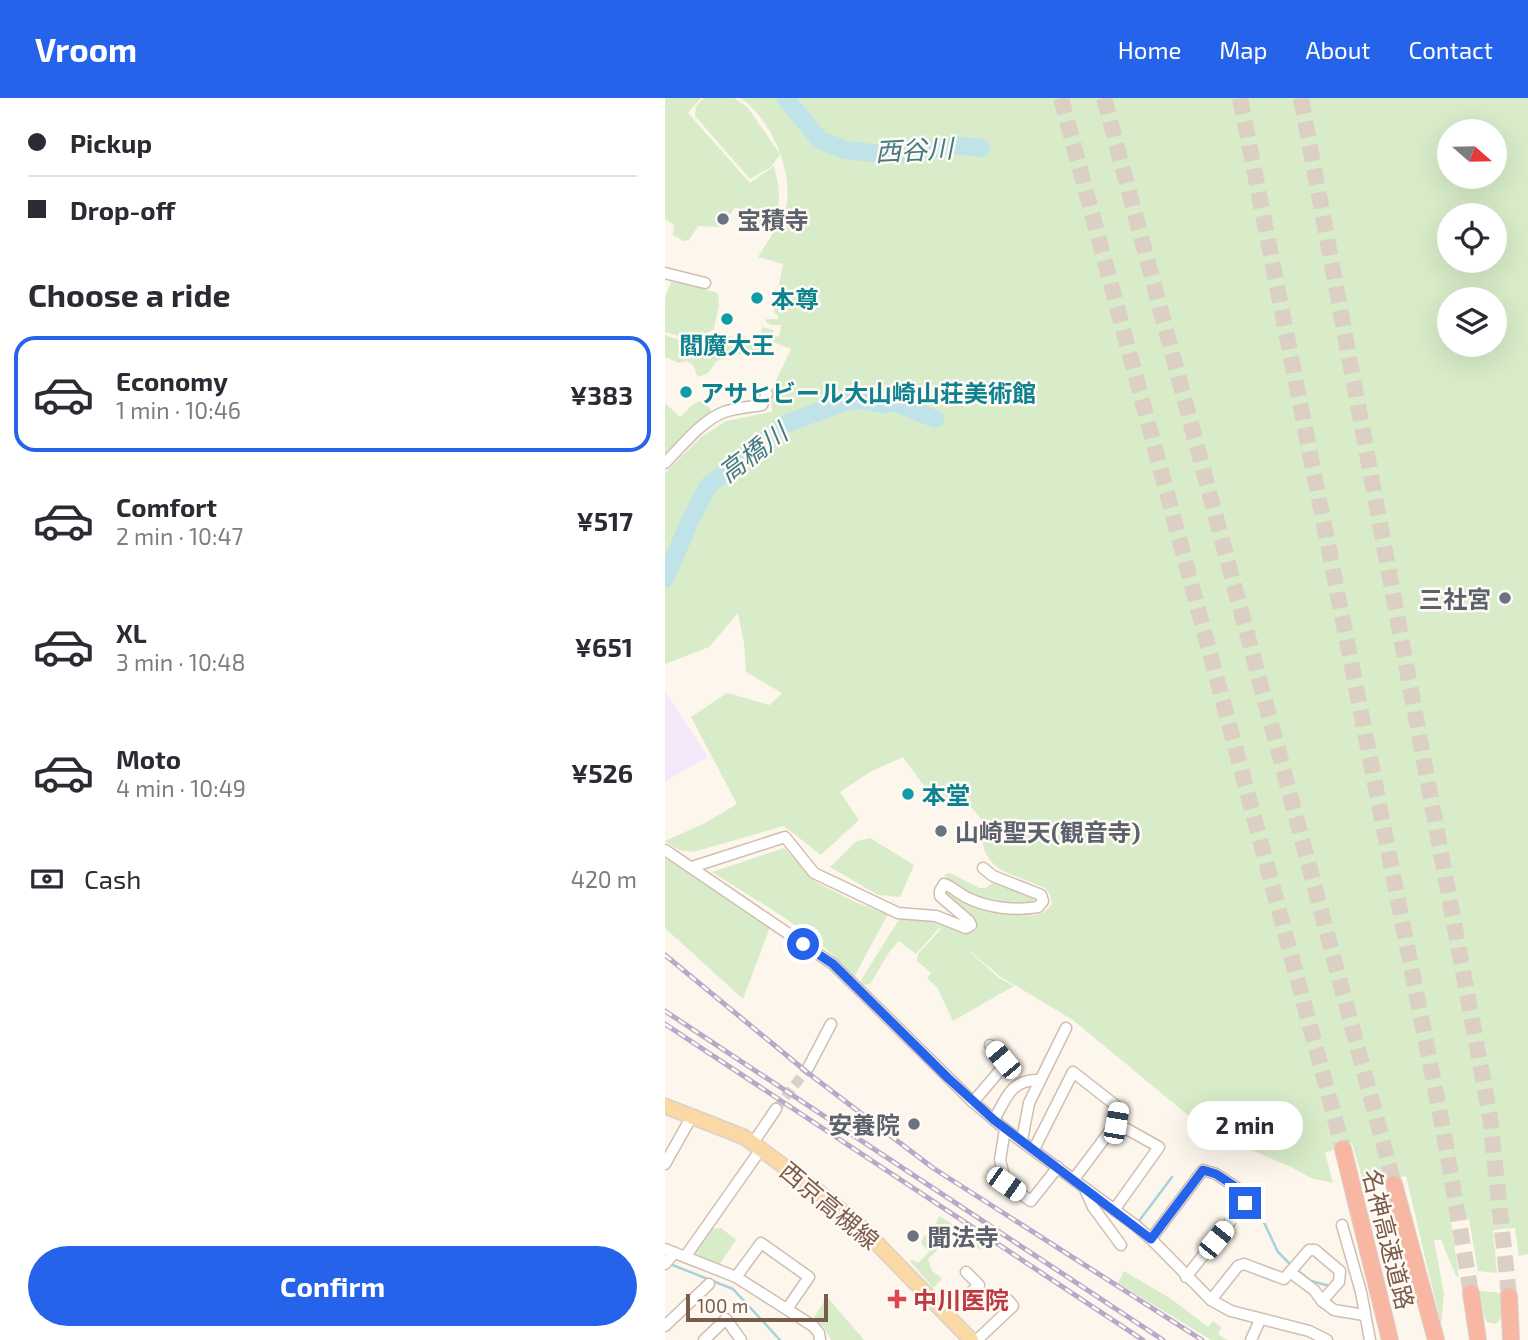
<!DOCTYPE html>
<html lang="en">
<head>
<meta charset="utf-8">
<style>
  :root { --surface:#fff; --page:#f2f2f3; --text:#2b2b33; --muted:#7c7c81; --line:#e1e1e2; --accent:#2563eb }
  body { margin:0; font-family:"Exo 2","Noto Sans JP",sans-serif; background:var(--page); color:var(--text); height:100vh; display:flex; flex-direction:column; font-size:26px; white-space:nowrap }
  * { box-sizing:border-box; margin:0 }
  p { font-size:23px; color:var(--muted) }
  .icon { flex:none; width:38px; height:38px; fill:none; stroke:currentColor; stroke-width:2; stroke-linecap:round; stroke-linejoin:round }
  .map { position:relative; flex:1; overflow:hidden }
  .details { display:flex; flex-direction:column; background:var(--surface); width:665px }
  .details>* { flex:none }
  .banner { display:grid; align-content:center; height:154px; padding:0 28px; background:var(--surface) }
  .needle { width:46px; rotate:110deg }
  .tools { position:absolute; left:772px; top:21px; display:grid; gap:14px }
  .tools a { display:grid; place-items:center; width:70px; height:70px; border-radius:50%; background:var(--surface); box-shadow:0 7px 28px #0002; font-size:35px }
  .scale { position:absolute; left:21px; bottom:18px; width:142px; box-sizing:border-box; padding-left:7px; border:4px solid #7a5c4d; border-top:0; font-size:19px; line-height:24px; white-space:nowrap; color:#7a5c4d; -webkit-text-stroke:5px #fffaf3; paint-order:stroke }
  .end { position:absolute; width:32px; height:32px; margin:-16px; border:9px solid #2563eb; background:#fff; box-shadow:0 0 0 4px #fff }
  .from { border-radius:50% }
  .bubble { position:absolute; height:49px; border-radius:24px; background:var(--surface); box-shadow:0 7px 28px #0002; font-size:23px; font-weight:700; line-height:49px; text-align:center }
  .car { position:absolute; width:21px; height:42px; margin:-21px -10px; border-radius:9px; box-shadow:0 0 5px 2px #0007; background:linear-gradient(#fff 24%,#345 0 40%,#fff 0 76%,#345 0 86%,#fff 0) }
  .banner b { display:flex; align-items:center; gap:24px; height:66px; font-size:26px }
  .banner b+b { border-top:2px solid var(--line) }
  .banner i { width:18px; height:18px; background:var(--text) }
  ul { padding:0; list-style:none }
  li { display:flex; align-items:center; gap:21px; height:116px; margin:0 14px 10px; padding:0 14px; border:4px solid transparent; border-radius:21px }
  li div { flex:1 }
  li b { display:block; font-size:26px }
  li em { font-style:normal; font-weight:700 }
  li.on { border-color:var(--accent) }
  li>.icon { width:63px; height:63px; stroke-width:1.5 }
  h2 { padding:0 28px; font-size:32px; line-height:84px }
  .pay { display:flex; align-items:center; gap:18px; height:77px; padding:0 28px; font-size:26px }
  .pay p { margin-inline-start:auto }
  .action { display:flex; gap:14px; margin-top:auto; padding:14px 28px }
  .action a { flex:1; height:80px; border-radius:42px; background:var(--accent); color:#fff; font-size:28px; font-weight:700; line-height:80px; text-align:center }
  header { display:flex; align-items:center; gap:42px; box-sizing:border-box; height:98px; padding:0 35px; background:var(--accent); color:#fff }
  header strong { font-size:33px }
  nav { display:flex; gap:38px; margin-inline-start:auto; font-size:24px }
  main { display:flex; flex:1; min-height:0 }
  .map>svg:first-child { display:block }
  .education { fill:#f3e8fa }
  .green { fill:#d8ecc9; fill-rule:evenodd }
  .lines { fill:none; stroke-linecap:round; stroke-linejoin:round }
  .stream { stroke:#a5d3da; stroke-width:2.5 }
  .river { stroke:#bfe3e8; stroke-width:18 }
  .minor-tunnel { stroke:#dcd0c4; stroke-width:10; stroke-dasharray:10 5; stroke-linecap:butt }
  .highway-tunnel { stroke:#dcd0c4; stroke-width:16; stroke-dasharray:16 8; stroke-linecap:butt }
  .minor-casing { stroke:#d1beb0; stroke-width:13 }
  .major-casing { stroke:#dad1cd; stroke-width:17 }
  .highway-casing { stroke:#dad1cd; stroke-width:18 }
  .minor { stroke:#fff; stroke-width:10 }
  .major { stroke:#fbd9a5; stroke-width:14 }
  .highway { stroke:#f7b7a3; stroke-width:16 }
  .rail-casing { stroke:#b9a8c9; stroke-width:5 }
  .rail { stroke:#fffaf3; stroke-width:2.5; stroke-dasharray:8; stroke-linecap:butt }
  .route { stroke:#2563eb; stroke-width:9 }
  .worship-dot { fill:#6b7280; stroke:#fffaf3; stroke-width:2.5 }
  .culture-dot { fill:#0f9aa8; stroke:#fffaf3; stroke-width:2.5 }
  .health-dot { fill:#e0444e; stroke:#fffaf3; stroke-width:2.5 }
  .labels { text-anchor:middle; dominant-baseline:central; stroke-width:5; stroke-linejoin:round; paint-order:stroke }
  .worship-label { font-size:24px; font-weight:bold; fill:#5b616d; stroke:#fffaf3; text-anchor:start }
  .culture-label { font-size:24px; font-weight:bold; fill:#0d838f; stroke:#fffaf3; text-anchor:start }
  .street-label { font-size:24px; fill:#7a5c4d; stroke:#fffaf3 }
  .health-label { font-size:24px; font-weight:bold; fill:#be3a42; stroke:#fffaf3; text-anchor:start }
  .water-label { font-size:26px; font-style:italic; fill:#437c86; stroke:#fffaf3 }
</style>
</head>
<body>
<header>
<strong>Vroom</strong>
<nav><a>Home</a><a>Map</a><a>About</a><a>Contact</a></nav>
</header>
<main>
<section class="details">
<div class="banner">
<b><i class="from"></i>Pickup</b>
<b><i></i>Drop-off</b>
</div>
<h2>Choose a ride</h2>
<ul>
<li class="on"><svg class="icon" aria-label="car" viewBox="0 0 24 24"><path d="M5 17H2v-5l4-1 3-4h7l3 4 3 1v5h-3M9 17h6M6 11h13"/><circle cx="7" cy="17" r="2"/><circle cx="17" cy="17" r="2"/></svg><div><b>Economy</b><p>1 min · 10:46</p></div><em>¥383</em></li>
<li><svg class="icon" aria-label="car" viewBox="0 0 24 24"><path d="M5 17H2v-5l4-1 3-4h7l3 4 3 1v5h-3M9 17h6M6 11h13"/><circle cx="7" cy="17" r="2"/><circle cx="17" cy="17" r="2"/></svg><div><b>Comfort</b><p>2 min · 10:47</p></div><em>¥517</em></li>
<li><svg class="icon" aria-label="car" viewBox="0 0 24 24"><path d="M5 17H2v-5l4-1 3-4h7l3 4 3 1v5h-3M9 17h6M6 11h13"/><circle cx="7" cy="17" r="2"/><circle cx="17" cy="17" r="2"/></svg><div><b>XL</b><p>3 min · 10:48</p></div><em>¥651</em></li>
<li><svg class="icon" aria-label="car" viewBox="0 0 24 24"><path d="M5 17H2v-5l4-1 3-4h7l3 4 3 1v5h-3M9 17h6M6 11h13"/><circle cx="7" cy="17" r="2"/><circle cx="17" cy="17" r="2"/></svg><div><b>Moto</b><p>4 min · 10:49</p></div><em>¥526</em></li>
</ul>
<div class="pay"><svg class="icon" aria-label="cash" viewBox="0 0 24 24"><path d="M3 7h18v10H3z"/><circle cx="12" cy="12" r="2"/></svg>Cash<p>420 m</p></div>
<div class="action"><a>Confirm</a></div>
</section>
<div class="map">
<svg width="863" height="1242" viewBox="0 0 863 1242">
  <rect width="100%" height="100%" fill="#fdf6ec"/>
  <path class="education" d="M0,594L43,659L0,683Z"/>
  <g class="green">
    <path d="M0,0H36L23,15L85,85L109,68C113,84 118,105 109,120L101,115L94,125L88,117L70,109L57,129L33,128L24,142L19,143L8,137L9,127L0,121Z"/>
    <path d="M39,0H69L83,10L115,56L106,69L85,81L30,18L31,8Z"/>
    <path d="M75,0H863V1156L854,1158L850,1130L828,1132L832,1175L813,1173L804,1121L786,1124L794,1179L791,1178L776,1142H769L779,1196L776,1227L741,1078L699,1086L687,1045L660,1055L668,1085L646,1080L626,1069L542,1033L408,922L336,879L296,846L334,880L349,888L288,923L272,889L262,880L266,875L252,863L253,856L276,831L275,829L251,856L234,843L225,853L205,886L198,887L196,882L235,820L270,821L298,834L312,832L310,820L277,794L280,790C307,807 320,816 353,817C369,818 377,819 387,806L385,797L381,791C343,772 313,776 317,722L293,694L272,706L238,659L205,674L175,694L194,722L156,757L119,728L28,754L14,752L0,743L38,726L72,706L26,619L62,595L105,607L117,595L81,574L79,545L73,515L44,549L0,566V375L35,340L61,323L107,314L106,293L126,251L95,239L97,229L109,232L107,237L114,239L116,227H106L101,224V221H113V218L109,214L118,166L93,159L115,124L120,126L116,123C136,87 107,19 75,0ZM784,33H830V79H784ZM784,117H830V163H784ZM784,201H830V247H784Z"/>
    <path d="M7,182L53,195L54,207L49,231C33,242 17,240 0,234V200Z"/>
    <path d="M49,233L101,249L81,257L74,256L52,263L43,275L33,279L28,267L22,263L14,265L0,259V237C17,244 33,245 49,233Z"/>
    <path d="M35,303L45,310L47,315L28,328L0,356V305L15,319L27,307Z"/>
    <path d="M205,740L249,767L235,799L213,797L165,769L192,743Z"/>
    <path d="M119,750L151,784L190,804L223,816L189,879C151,834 96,806 47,774Z"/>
    <path d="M0,758L105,829L78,901L0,830Z"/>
    <path d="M285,775L314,790H321L328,784L370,800L366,806C334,808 302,801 279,777Z"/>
    <path d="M274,1118L303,1136L321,1150L313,1151L306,1146L303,1149L281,1136L273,1145V1151L263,1161L267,1173L276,1179V1182L268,1190L245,1163L247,1162L253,1165L264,1154L256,1145L258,1140L271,1126Z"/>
    <path d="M56,1130L71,1142L54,1167L30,1158L29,1154L45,1131Z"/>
    <path d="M459,1173L505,1200L543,1229L548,1223L556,1229L553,1236L562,1242H546L453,1185Z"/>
    <path d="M814,1193L836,1195V1220L831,1226L822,1224L820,1221Z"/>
    <path d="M162,1199L199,1242H166L158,1228L148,1221Z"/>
  </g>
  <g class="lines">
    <g class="stream">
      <path d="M548,1080L563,1090"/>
      <path d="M585,1103L591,1108L613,1154L626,1167"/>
      <path d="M474,1123L507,1079"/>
      <path d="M5,1166L68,1191L115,1242"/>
      <path d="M631,1171L646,1183L665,1188"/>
    </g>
    <g class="river">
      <path d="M120,0L155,42L181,52L225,57H240L290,47L316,50"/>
      <path d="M0,481L24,425L43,388L120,326L180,304L197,302L217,306L231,305L270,321"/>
    </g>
    <path class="minor-tunnel" d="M111,1011L143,970"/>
    <g class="highway-tunnel">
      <path d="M396,0L678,1051"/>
      <path d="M439,0L729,1086"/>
      <path d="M575,0L779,1036L806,1195"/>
      <path d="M636,0L825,1019L844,1198"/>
    </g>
    <defs>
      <g id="minor">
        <path d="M0,175L40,185"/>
        <path d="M0,365C17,348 36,323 59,314C71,310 85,309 97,307L102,296"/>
        <path d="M0,752L168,866L308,1004L340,1031L470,1127L486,1141L546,1202L566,1213L644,1233L662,1242"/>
        <path d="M27,769L120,739L149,775L233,815L271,818L301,830L306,827L304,823L275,798V793L279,786C288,789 294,796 303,800C323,810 351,813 373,809L378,803L376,797L328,778L318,770"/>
        <path d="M143,970L166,926"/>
        <path d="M308,1004L337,970L338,962L325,947"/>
        <path d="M329,1022C341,1001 345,982 373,982"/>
        <path d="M340,1031L335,1062L341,1086L366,1103L393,1069"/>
        <path d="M357,1042L364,1005L401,930"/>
        <path d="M88,1045L111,1011"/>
        <path d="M369,1051L408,974L454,1010L451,1025L409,1081"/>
        <path d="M0,1066L27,1018"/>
        <path d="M420,1091L428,1109L456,1147"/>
        <path d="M449,1112L494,1049L451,1025"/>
        <path d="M677,1127L696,1194L705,1242"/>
        <path d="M486,1141L538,1072L551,1076L580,1095V1105L521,1179"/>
        <path d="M0,1151L71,1179L148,1228L154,1235L155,1242"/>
        <path d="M20,1159L96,1051"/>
        <path d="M0,1166L9,1155"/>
        <path d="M625,1174L649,1192L657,1203L669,1212L699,1217"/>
        <path d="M71,1179L96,1145L144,1179L122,1211"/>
        <path d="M546,1202L573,1168L579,1166L619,1181L644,1152H650L675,1173L674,1184L657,1203"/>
        <path d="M282,1216L314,1187L301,1174"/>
        <path d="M0,1228L44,1186"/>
        <path d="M39,1242L61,1221L76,1242"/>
        <path d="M312,1242L348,1208L343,1202"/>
        <path d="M586,1242L595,1222"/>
      </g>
      <path id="major" d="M0,1008L79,1039L150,1091L194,1127L306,1242"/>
      <g id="highway">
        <path d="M678,1051L725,1242"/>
        <path d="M729,1086L771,1242"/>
        <path d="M806,1195L813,1242"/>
        <path d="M844,1198L846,1242"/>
      </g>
    </defs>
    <use href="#minor" class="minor-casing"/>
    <use href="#major" class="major-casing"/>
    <use href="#highway" class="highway-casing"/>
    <use href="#minor" class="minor"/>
    <use href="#major" class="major"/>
    <use href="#highway" class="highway"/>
    <defs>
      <g id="rail">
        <path d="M0,857L143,975L268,1070L537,1242"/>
        <path d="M0,913L498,1242"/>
        <path d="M0,926L478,1242"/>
      </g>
    </defs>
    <use href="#rail" class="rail-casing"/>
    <use href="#rail" class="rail"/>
  </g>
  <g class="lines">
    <path class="route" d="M138,846L168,866L283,980L329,1022L486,1141L538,1072L551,1076L580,1095V1105"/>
  </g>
  <g class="worship-dot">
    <circle cx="58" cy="121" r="7"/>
    <circle cx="840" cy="500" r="7"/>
    <circle cx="276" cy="733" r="7"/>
    <circle cx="249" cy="1026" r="7"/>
    <circle cx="248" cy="1138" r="7"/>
  </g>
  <g class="culture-dot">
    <circle cx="92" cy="200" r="7"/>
    <circle cx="62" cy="221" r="7"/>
    <circle cx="21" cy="294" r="7"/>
    <circle cx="243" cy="696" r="7"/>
  </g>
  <path class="health-dot" d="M228.5 1190.5h7v7h7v7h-7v7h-7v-7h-7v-7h7z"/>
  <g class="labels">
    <g class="worship-label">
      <text x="72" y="121">宝積寺</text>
      <text x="826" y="500" text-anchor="end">三社宮</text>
      <text x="290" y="733">山崎聖天(観音寺)</text>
      <text x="235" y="1026" text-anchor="end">安養院</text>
      <text x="262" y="1138">聞法寺</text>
    </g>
    <g class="culture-label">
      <text x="106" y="200">本尊</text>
      <text x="62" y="246" text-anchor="middle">閻魔大王</text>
      <text x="35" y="294">アサヒビール大山崎山荘美術館</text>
      <text x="257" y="696">本堂</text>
    </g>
    <g class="street-label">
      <text transform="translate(165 1107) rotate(40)">西京高槻線</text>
      <text transform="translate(724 1141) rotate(76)">名神高速道路</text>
    </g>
    <g class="health-label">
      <text x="248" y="1201">中川医院</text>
    </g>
    <g class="water-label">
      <text transform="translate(249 51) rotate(-3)">西谷川</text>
      <text transform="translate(87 354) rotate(-37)">高橋川</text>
    </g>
  </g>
</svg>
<div class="tools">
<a><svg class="needle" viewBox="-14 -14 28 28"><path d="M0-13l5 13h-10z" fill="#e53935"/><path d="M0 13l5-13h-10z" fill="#7c7c81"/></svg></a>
<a><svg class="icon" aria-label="locate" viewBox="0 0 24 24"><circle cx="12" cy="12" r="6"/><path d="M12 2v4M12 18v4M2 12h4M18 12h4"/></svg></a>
<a><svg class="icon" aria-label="layers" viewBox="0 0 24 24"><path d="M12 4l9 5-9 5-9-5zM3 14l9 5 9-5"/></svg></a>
</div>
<div class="scale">100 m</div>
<i class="end from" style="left:138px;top:846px"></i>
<i class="end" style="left:580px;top:1105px"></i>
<div class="bubble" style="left:522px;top:1003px;width:116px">2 min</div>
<i class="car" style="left:338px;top:962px;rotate:320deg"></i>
<i class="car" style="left:451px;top:1025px;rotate:10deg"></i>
<i class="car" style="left:341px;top:1086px;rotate:125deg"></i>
<i class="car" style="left:551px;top:1142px;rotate:39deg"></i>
</div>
</main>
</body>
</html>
